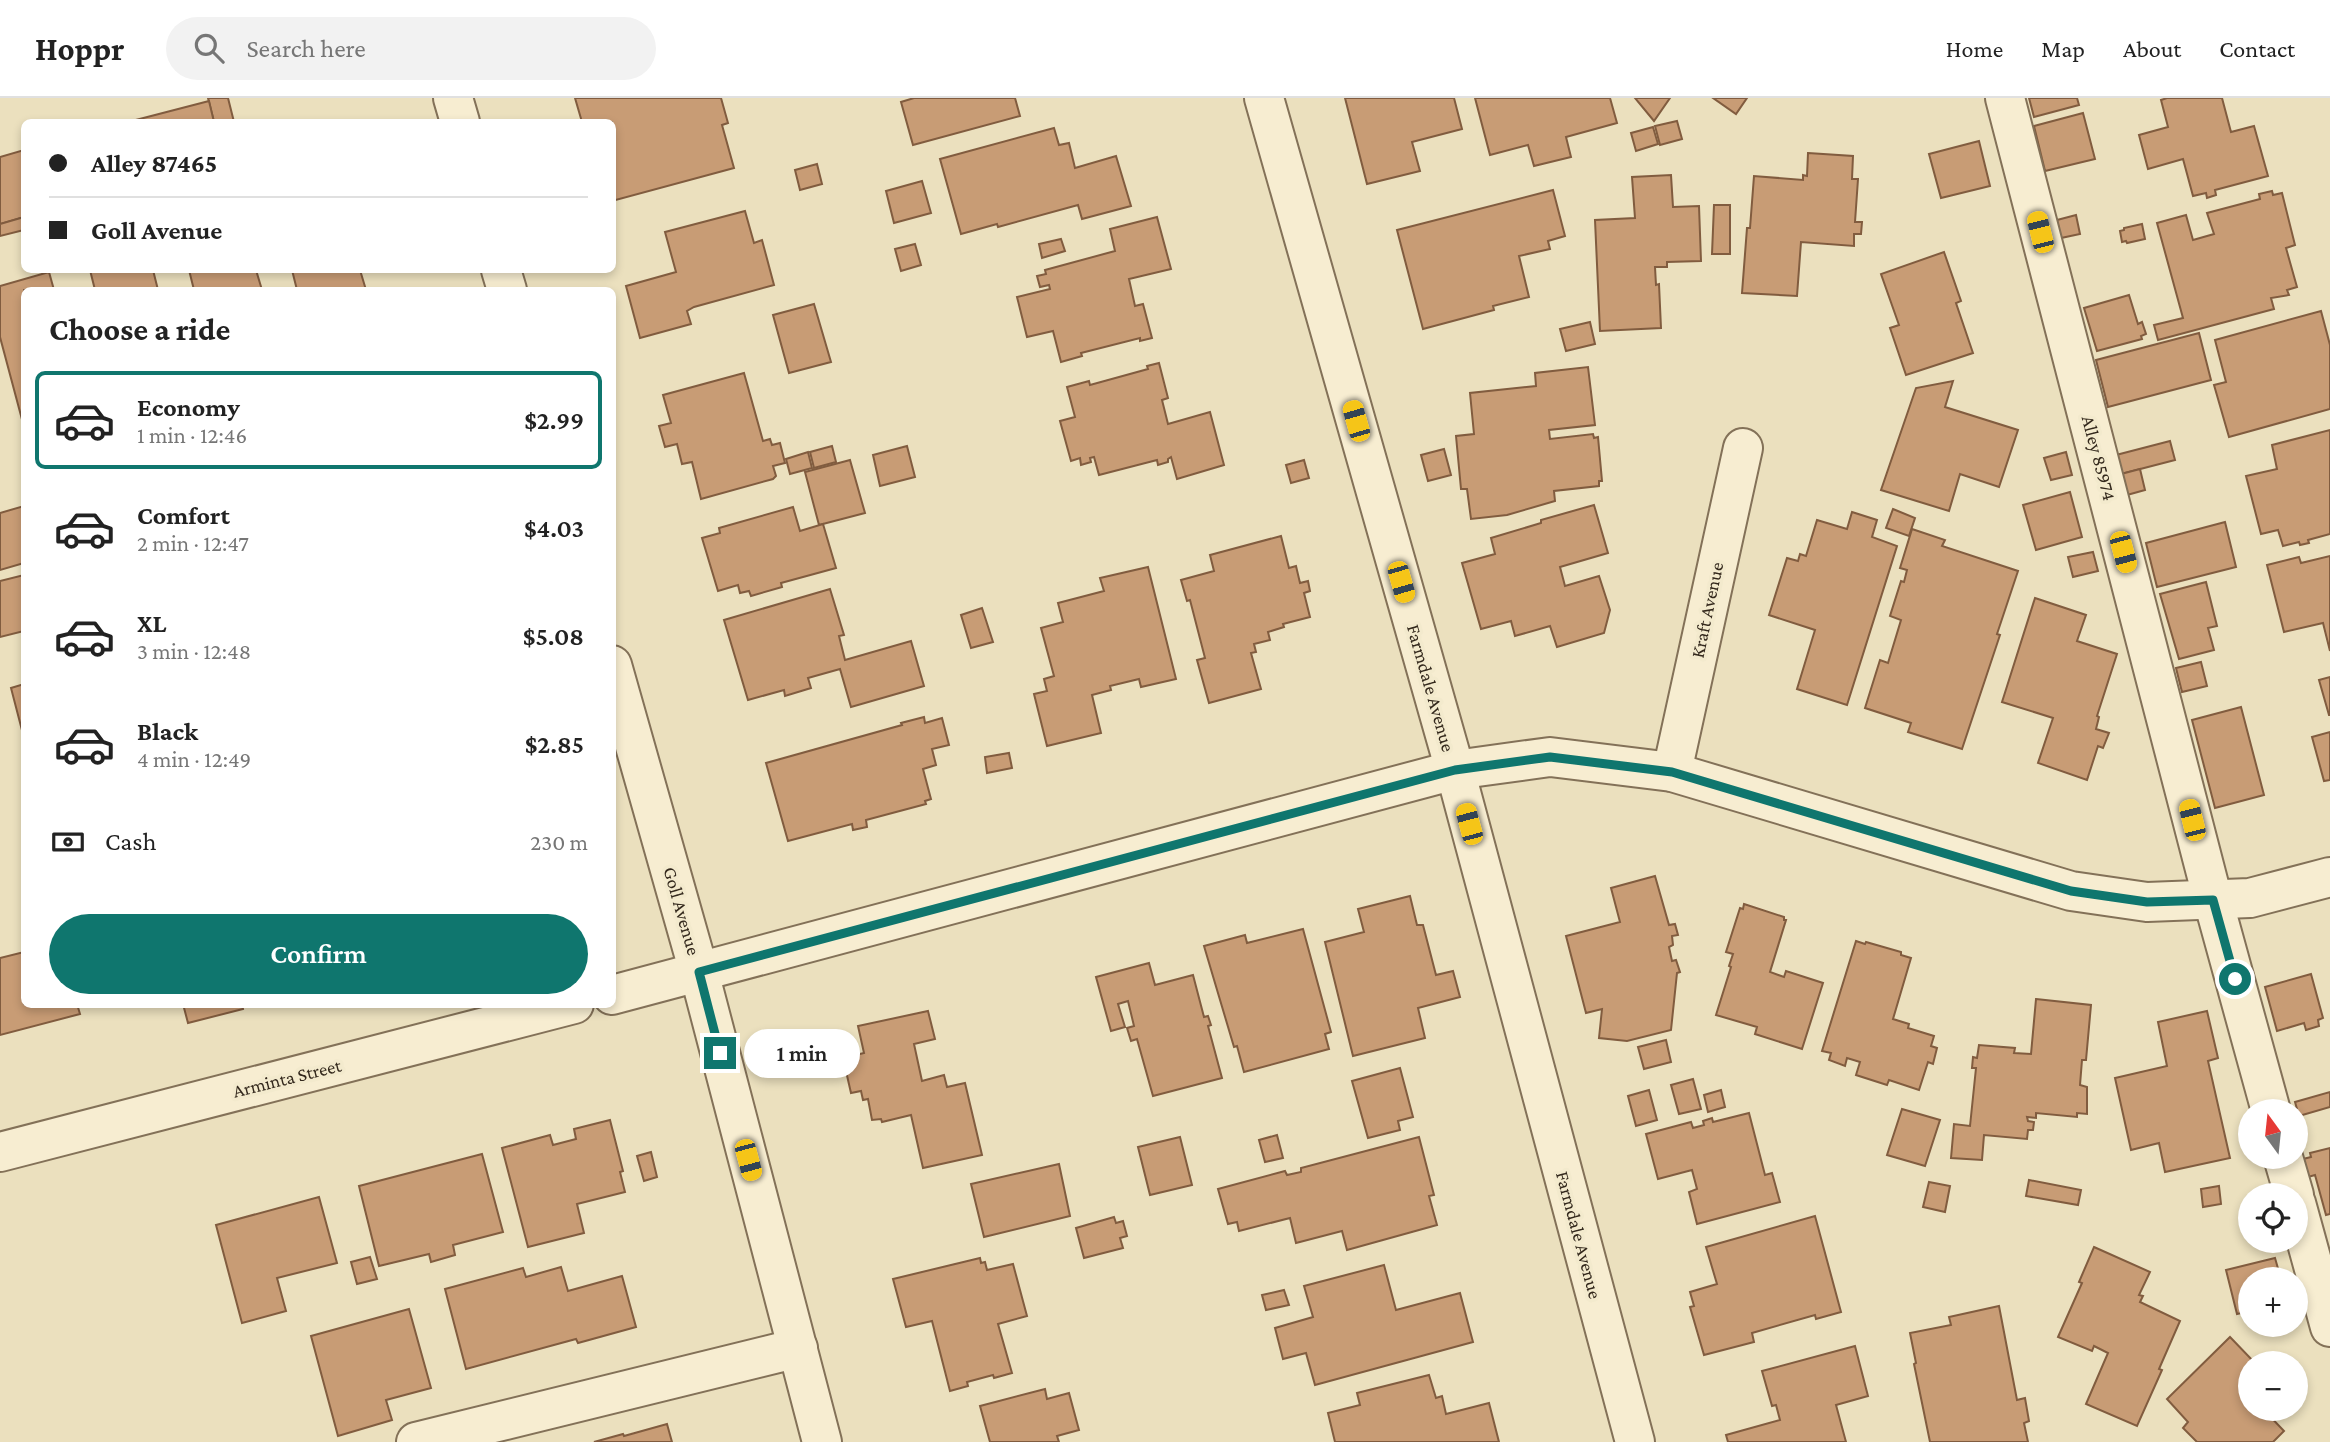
<!DOCTYPE html>
<html lang="en">
<head>
<meta charset="utf-8">
<style>
  :root { --surface:#fff; --page:#f2f2f2; --text:#222; --muted:#767676; --line:#e0e0e0; --accent:#0f766e }
  body { margin:0; font-family:"Crimson Pro",serif; background:var(--page); color:var(--text); height:100vh; display:flex; flex-direction:column; font-size:26px; white-space:nowrap }
  * { box-sizing:border-box; margin:0 }
  p { font-size:23px; color:var(--muted) }
  .icon { flex:none; width:38px; height:38px; fill:none; stroke:currentColor; stroke-width:2; stroke-linecap:round; stroke-linejoin:round }
  .map { position:relative; flex:1; overflow:hidden }
  .details { position:absolute; left:21px; top:189px; width:595px; height:721px; display:flex; flex-direction:column; background:var(--surface); border-radius:10px; box-shadow:0 4px 10px #0003 }
  .details>* { flex:none }
  .guide { position:absolute; left:21px; top:21px; width:595px; height:154px; border-radius:10px; box-shadow:0 4px 10px #0003; display:grid; align-content:center; height:154px; padding:0 28px; background:var(--surface) }
  .needle { width:46px; rotate:345deg }
  .buttons { position:absolute; left:2238px; top:1001px; display:grid; gap:14px }
  .buttons a { display:grid; place-items:center; width:70px; height:70px; border-radius:50%; background:var(--surface); box-shadow:0 4px 10px #0003; font-size:35px }
  .end { position:absolute; width:32px; height:32px; margin:-16px; border:9px solid #0f766e; background:#fff; box-shadow:0 0 0 4px #fff }
  .from { border-radius:50% }
  .bubble { position:absolute; height:49px; border-radius:24px; background:var(--surface); box-shadow:0 4px 10px #0003; font-size:23px; font-weight:600; line-height:49px; text-align:center }
  .car { position:absolute; width:21px; height:42px; margin:-21px -10px; border-radius:9px; box-shadow:0 0 5px 2px #0007; background:linear-gradient(#f5c518 24%,#345 0 40%,#f5c518 0 76%,#345 0 86%,#f5c518 0) }
  .guide b { display:flex; align-items:center; gap:24px; height:66px; font-size:26px }
  .guide b+b { border-top:2px solid var(--line) }
  .guide i { width:18px; height:18px; background:var(--text) }
  ul { padding:0; list-style:none }
  li { display:flex; align-items:center; gap:21px; height:98px; margin:0 14px 10px; padding:0 14px; border:4px solid transparent; border-radius:10px }
  li div { flex:1 }
  li b { display:block; font-size:26px }
  li em { font-style:normal; font-weight:600 }
  li.current { border-color:var(--accent) }
  li>.icon { width:63px; height:63px; stroke-width:1.5 }
  h2 { padding:0 28px; font-size:32px; line-height:84px }
  .pay { display:flex; align-items:center; gap:18px; height:77px; padding:0 28px; font-size:26px }
  .pay p { margin-inline-start:auto }
  .action { display:flex; gap:14px; margin-top:auto; padding:14px 28px }
  .action a { flex:1; height:80px; border-radius:42px; background:var(--accent); color:#fff; font-size:28px; font-weight:600; line-height:80px; text-align:center }
  header { display:flex; align-items:center; gap:42px; box-sizing:border-box; height:98px; padding:0 35px; background:var(--surface); border-bottom:2px solid var(--line) }
  header strong { font-size:33px }
  nav { display:flex; gap:38px; margin-inline-start:auto; font-size:24px }
  .search { width:490px; height:63px; background:var(--page); display:flex; align-items:center; gap:18px; box-sizing:border-box; padding:0 24px; border-radius:38px; color:var(--muted); font-size:26px }
  .map>svg:first-child { display:block }
  .building { fill:#c89c75; stroke:#815c3f; stroke-width:2 }
  .lines { fill:none; stroke-linecap:round; stroke-linejoin:round }
  .minor-casing { stroke:#837158; stroke-width:42 }
  .minor { stroke:#f7edd1; stroke-width:38 }
  .route { stroke:#0f766e; stroke-width:9 }
  .labels { text-anchor:middle; dominant-baseline:central; stroke-width:7; stroke-linejoin:round; paint-order:stroke }
  .street-label { font-size:19px; fill:#33281c; stroke:#f3eacd }
</style>
</head>
<body>
<header>
<strong>Hoppr</strong>
<div class="search"><svg class="icon" aria-label="search" viewBox="0 0 24 24"><circle cx="10" cy="10" r="6"/><path d="M15 15l6 6"/></svg>Search here</div>
<nav><a>Home</a><a>Map</a><a>About</a><a>Contact</a></nav>
</header>
<div class="map">
<svg width="2330" height="1344" viewBox="0 0 2330 1344">
  <rect width="100%" height="100%" fill="#ebe0be"/>
  <g class="building">
    <path d="M208,0H228L234,24H214Z"/>
    <path d="M575,0H721L728,25L722,27L734,70L612,103V24H582Z"/>
    <path d="M914,0H1015L1020,18L913,47L901,4Z"/>
    <path d="M1345,0H1454L1462,31L1412,44L1420,73L1367,86Z"/>
    <path d="M1475,0H1610L1617,25L1566,39L1571,59L1534,68L1528,47L1490,57Z"/>
    <path d="M1635,0H1670L1654,23Z"/>
    <path d="M1713,0H1747L1736,16Z"/>
    <path d="M2029,0H2077L2079,7L2034,19Z"/>
    <path d="M2167,0H2222L2231,34L2254,28L2268,78L2215,92L2216,97L2207,100L2206,95L2193,98L2183,61L2148,71L2139,37L2168,29L2161,2Z"/>
    <path d="M209,3L214,24H128Z"/>
    <path d="M2083,15L2095,61L2045,73L2034,28Z"/>
    <path d="M1677,23L1682,41L1660,47L1655,28Z"/>
    <path d="M1653,29L1658,46L1636,53L1631,35Z"/>
    <path d="M1054,30L1059,47L1069,45L1075,70L1116,58L1131,108L1082,121L1078,107L998,129L997,126L961,136L940,61Z"/>
    <path d="M1979,43L1990,88L1941,100L1929,56Z"/>
    <path d="M24,52V119L0,126V59Z"/>
    <path d="M1808,55L1853,58L1852,81H1858L1855,124H1862L1861,136H1854V148L1801,144L1797,198L1742,195L1747,130H1750L1754,78L1803,82V77L1807,78Z"/>
    <path d="M817,66L822,86L800,92L795,72Z"/>
    <path d="M1671,77L1673,109L1699,108L1701,163L1667,164V169H1655L1656,187L1659,186L1661,230L1600,233L1595,122L1635,120L1632,79Z"/>
    <path d="M922,83L931,115L894,125L886,93Z"/>
    <path d="M1553,92L1565,138L1548,143L1550,151L1519,158L1529,199L1493,208L1494,212L1423,231L1397,132Z"/>
    <path d="M2272,93L2273,97L2282,95L2295,147L2286,150L2297,189L2287,192L2289,197L2271,200L2274,211L2158,242L2154,227L2183,220L2157,125L2186,117L2193,142L2214,136L2207,115L2260,101L2259,96Z"/>
    <path d="M1714,107H1730V156H1712Z"/>
    <path d="M745,113L754,145L762,142L774,187L694,209L687,213L691,226L640,240L626,188L676,174L665,134Z"/>
    <path d="M2076,117L2080,136L2061,140L2057,122Z"/>
    <path d="M24,119V132L0,138V126Z"/>
    <path d="M1157,119L1171,171L1129,181L1135,208L1143,206L1152,240L1140,243V240L1081,255L1082,258L1061,264L1053,233L1027,239L1017,199L1050,191L1049,187L1040,189L1037,178L1046,176L1045,172L1115,153L1110,131Z"/>
    <path d="M2142,126L2145,141L2127,145L2126,143L2122,144L2120,133L2124,132V130Z"/>
    <path d="M1061,141L1065,153L1042,160L1039,146Z"/>
    <path d="M915,146L921,167L901,173L895,151Z"/>
    <path d="M1944,154L1961,203L1956,205L1973,255L1906,277L1890,230L1899,227L1881,176Z"/>
    <path d="M90,172H153L158,192H95Z"/>
    <path d="M189,172H256L262,192H194Z"/>
    <path d="M292,172H360L366,192H297Z"/>
    <path d="M49,174L54,192H24V329L0,239V188Z"/>
    <path d="M2129,197L2138,226L2142,224L2146,236L2141,238L2142,241L2097,253L2084,210Z"/>
    <path d="M814,206L831,264L789,275L773,217Z"/>
    <path d="M2321,213L2330,247V311L2229,339L2214,287L2226,284L2215,242Z"/>
    <path d="M1590,224L1595,246L1566,253L1560,231Z"/>
    <path d="M2199,235L2211,282L2108,309L2096,262Z"/>
    <path d="M1159,265L1168,300L1162,302L1168,326L1210,314L1224,367L1177,381L1171,359L1168,361V364L1158,367L1157,362L1099,377L1094,359L1090,360L1091,364L1081,367L1080,360L1071,363L1060,323L1075,319L1067,289L1089,283L1090,287L1148,271L1147,268Z"/>
    <path d="M1588,269L1595,327L1549,332L1550,341L1593,336L1594,340L1598,339L1602,383H1599V388L1554,393L1555,403L1507,417L1471,421L1467,391H1461L1456,338L1474,336L1470,295L1536,288L1535,275Z"/>
    <path d="M744,275L763,343L770,341L772,347L780,345L785,365L773,368L776,378L773,381L701,401L692,364L682,366L677,346L665,349L659,328L671,325L663,297Z"/>
    <path d="M1953,283L1945,309L2018,332L1999,389L1960,376L1949,413L1881,392L1916,290Z"/>
    <path d="M2330,332V436L2308,442L2309,445L2300,447L2299,444L2283,448L2278,432L2261,436L2246,378L2277,371L2272,347Z"/>
    <path d="M2170,343L2175,362L2121,376L2116,357Z"/>
    <path d="M832,348L836,364L814,370L810,354Z"/>
    <path d="M907,348L915,379L880,388L873,357Z"/>
    <path d="M1444,351L1451,377L1428,383L1421,357Z"/>
    <path d="M808,354L812,370L790,376L786,361Z"/>
    <path d="M2066,354L2072,377L2051,382L2044,360Z"/>
    <path d="M850,362L865,415L819,427L805,374Z"/>
    <path d="M1304,362L1309,380L1291,385L1286,367Z"/>
    <path d="M2140,371L2145,392L2127,397L2121,376Z"/>
    <path d="M2070,394L2082,439L2036,452L2023,407Z"/>
    <path d="M1594,407L1608,455L1560,469L1565,488L1599,478L1610,512L1604,535L1557,549L1550,528L1515,538L1511,523L1481,531L1462,465L1495,456L1491,440L1541,425V422Z"/>
    <path d="M24,408V465L0,472V415Z"/>
    <path d="M793,409L800,433L823,426L836,470L781,485L782,489L751,498L749,493L740,495L738,487L718,493L702,440L720,435L719,430Z"/>
    <path d="M1893,411L1915,420L1909,438L1886,430Z"/>
    <path d="M1852,414L1877,422L1872,439L1897,448L1847,607L1797,591L1815,532L1769,517L1787,460L1798,463L1800,456L1806,458L1817,422L1847,431Z"/>
    <path d="M2225,424L2236,469L2157,489L2146,445Z"/>
    <path d="M1912,431L1945,442L1942,448L2018,473L1997,536L2000,537L1962,651L1908,634L1911,625L1865,610L1880,562L1888,565L1901,522L1890,518L1901,483L1904,484L1907,472L1900,470Z"/>
    <path d="M1281,438L1289,470L1296,468L1300,485L1308,483L1310,493L1304,495L1310,519L1283,526L1284,529L1268,534L1270,542L1254,546L1256,554L1251,555L1261,591L1209,605L1197,562L1205,560L1190,502L1187,503L1181,482L1214,473L1210,457Z"/>
    <path d="M2093,454L2098,473L2073,479L2068,459Z"/>
    <path d="M2330,458V553L2323,525L2284,534L2267,467L2299,459L2301,465Z"/>
    <path d="M1148,469L1176,581L1141,589L1139,581L1110,588L1111,592L1092,597L1101,635L1047,648L1034,596L1047,593L1044,581L1054,578L1041,530L1063,524L1058,505L1104,493L1100,480Z"/>
    <path d="M24,477V533L0,539V483Z"/>
    <path d="M2206,484L2217,528L2208,530L2214,552L2179,561L2160,496Z"/>
    <path d="M830,491L844,537L839,538L845,562L911,543L924,588L851,609L840,571L808,580L811,590L785,598L784,592L748,602L724,522Z"/>
    <path d="M2035,500L2086,517L2077,543L2117,556L2097,618L2099,619L2096,631L2109,635L2103,650L2098,648L2087,682L2038,665L2053,620L2002,604Z"/>
    <path d="M982,510L993,544L971,550L961,517Z"/>
    <path d="M2201,564L2207,588L2182,594L2176,570Z"/>
    <path d="M2330,579V617H2329L2319,582Z"/>
    <path d="M24,586V640L11,590Z"/>
    <path d="M2241,609L2264,697L2215,710L2192,622Z"/>
    <path d="M924,619L925,625L942,620L949,647L932,651L936,667L923,671L931,701L925,703L926,706L866,722L867,729L853,732L852,726L788,743L766,665L902,627L901,625Z"/>
    <path d="M2330,634V682L2324,683L2312,639Z"/>
    <path d="M1009,655L1012,670L987,675L985,659Z"/>
    <path d="M1655,778L1669,827L1675,826L1678,837L1672,838L1673,847L1669,849L1672,863L1676,862L1680,874L1677,875L1671,932L1627,943L1599,940L1602,911L1586,915L1566,838L1620,824L1611,790Z"/>
    <path d="M1410,798L1417,827H1423L1436,877L1453,873L1460,899L1418,910L1425,940L1353,958L1325,844L1364,834L1358,811Z"/>
    <path d="M1744,806L1784,819V822H1786L1770,874L1784,879L1786,873L1823,885L1802,951L1755,936L1757,929L1716,917L1731,869L1729,868L1733,856L1726,854L1740,810L1743,811Z"/>
    <path d="M1303,831L1331,934L1325,936L1329,951L1244,974L1237,948L1234,949L1204,848L1245,837L1247,845Z"/>
    <path d="M1856,843L1865,846L1866,844L1901,854V857L1911,860L1893,921L1909,926L1908,930L1934,938L1931,948L1937,950L1933,966L1928,964L1919,992L1889,982L1887,987L1856,977L1860,964L1847,960L1845,968L1829,962L1831,955L1822,953Z"/>
    <path d="M24,854V906H77L80,916L0,937V860Z"/>
    <path d="M1149,865L1155,887L1193,877L1204,919L1208,918L1211,927L1208,928L1222,980L1153,998L1137,941L1131,943L1127,930L1134,928L1128,903L1118,906L1125,929L1111,933L1096,879Z"/>
    <path d="M2311,876L2323,920L2318,922L2319,928L2306,932L2304,925L2277,933L2265,889Z"/>
    <path d="M2036,901L2091,907L2086,962H2082L2080,987L2087,989V1016L2077,1015V1019L2036,1015V1020L2027,1019L2028,1023L2034,1024L2033,1032H2028L2027,1041L1984,1037L1982,1062L1951,1060L1954,1026L1970,1028L1976,970H1972L1973,959L1977,960L1979,947L2015,950L2014,955L2031,956Z"/>
    <path d="M183,906H242L243,911L188,925Z"/>
    <path d="M928,913L935,941L914,946L922,983L944,977L947,989L965,985L982,1057L923,1070L911,1017L882,1024L881,1021L872,1022L868,1001L863,1002L861,993L851,995L843,960L864,955L858,928Z"/>
    <path d="M2207,913L2218,960L2208,963L2230,1060L2165,1074L2159,1045L2131,1052L2115,980L2167,968L2158,924Z"/>
    <path d="M1666,942L1671,964L1644,971L1638,949Z"/>
    <path d="M1400,970L1413,1019L1398,1023L1400,1032L1368,1040L1352,983Z"/>
    <path d="M1693,981L1701,1011L1679,1016L1671,987Z"/>
    <path d="M1649,992L1657,1022L1636,1028L1628,998Z"/>
    <path d="M1721,992L1725,1009L1708,1014L1704,997Z"/>
    <path d="M2330,994V1009L2299,1018L2295,1004Z"/>
    <path d="M1902,1011L1940,1022L1925,1068L1887,1057Z"/>
    <path d="M1749,1015L1765,1077L1772,1075L1780,1104L1697,1126L1689,1094L1697,1091L1692,1072L1658,1081L1646,1036L1691,1024L1693,1030L1704,1027L1703,1023L1712,1020L1713,1024Z"/>
    <path d="M610,1022L623,1073L620,1074L625,1094L577,1106L584,1135L528,1149L502,1050L550,1037L553,1047L576,1041L574,1031Z"/>
    <path d="M1277,1037L1283,1060L1265,1064L1259,1042Z"/>
    <path d="M1180,1039L1192,1087L1150,1097L1138,1049Z"/>
    <path d="M1419,1039L1434,1097L1429,1098L1437,1127L1347,1152L1342,1133L1296,1145L1290,1120L1239,1133L1237,1124L1228,1126L1218,1091L1285,1073L1287,1077L1301,1074V1070Z"/>
    <path d="M2330,1050V1116L2326,1117L2315,1077L2308,1079L2303,1061L2311,1059L2310,1055Z"/>
    <path d="M651,1054L657,1079L644,1083L637,1058Z"/>
    <path d="M482,1056L503,1134L453,1147L455,1157L431,1164L429,1156L379,1168L359,1088Z"/>
    <path d="M1059,1066L1070,1118L984,1139L971,1086Z"/>
    <path d="M2029,1082L2081,1092L2078,1107L2026,1098Z"/>
    <path d="M1929,1084L1950,1088L1945,1114L1923,1109Z"/>
    <path d="M2219,1088L2221,1106L2203,1109L2201,1091Z"/>
    <path d="M319,1099L337,1165L277,1180L286,1213L242,1225L216,1127Z"/>
    <path d="M1815,1118L1841,1214L1816,1221L1815,1217L1752,1235L1754,1244L1704,1257L1690,1209L1694,1208L1690,1194L1717,1186L1706,1149Z"/>
    <path d="M1114,1119L1116,1125L1123,1123L1127,1138L1120,1140L1123,1150L1084,1160L1076,1130Z"/>
    <path d="M2094,1149L2150,1174L2139,1197L2143,1198L2140,1204L2180,1223L2159,1271L2162,1272L2137,1328L2086,1306L2108,1255L2094,1248L2092,1253L2058,1239L2082,1185L2079,1184Z"/>
    <path d="M370,1159L377,1181L357,1186L351,1164Z"/>
    <path d="M980,1160L981,1165L985,1164L987,1172L1013,1166L1027,1218L998,1226L1012,1275L994,1280L993,1277L967,1284L968,1288L950,1293L932,1223L906,1229L893,1181Z"/>
    <path d="M2275,1160L2281,1181H2250V1213L2237,1216L2226,1172Z"/>
    <path d="M1384,1167L1396,1212L1460,1195L1473,1244L1315,1287L1306,1255L1283,1261L1275,1230L1313,1219L1304,1188Z"/>
    <path d="M561,1169L568,1193L622,1178L636,1229L578,1245L576,1241L466,1271L445,1191L523,1170L526,1179Z"/>
    <path d="M1284,1192L1289,1207L1266,1212L1262,1197Z"/>
    <path d="M1999,1208L2017,1302L2025,1300L2029,1323L2024,1325L2028,1344H1930L1914,1266L1916,1265L1910,1235L1951,1227L1949,1219Z"/>
    <path d="M409,1211L431,1290L386,1302L392,1322L338,1338L311,1238Z"/>
    <path d="M2230,1239L2255,1265H2250V1311H2263L2284,1333L2273,1344H2197L2183,1330L2188,1324L2167,1301Z"/>
    <path d="M1855,1248L1868,1298L1836,1307L1846,1344H1728L1726,1337L1780,1322L1776,1307L1772,1308L1762,1273Z"/>
    <path d="M1429,1277L1436,1300L1442,1298L1446,1316L1489,1305L1499,1344H1335L1328,1315L1360,1307L1357,1295Z"/>
    <path d="M1045,1291L1047,1301L1069,1295L1079,1332L1057,1338L1059,1344H990L980,1308Z"/>
    <path d="M667,1326L672,1344H594L623,1336L624,1338Z"/>
  </g>
  <g class="lines">
    <defs>
      <g id="minor">
        <path d="M453,0L460,24"/>
        <path d="M1264,0L1455,672L1635,1344"/>
        <path d="M2005,0L2213,802L2271,1013"/>
        <path d="M501,172L507,192"/>
        <path d="M612,567L699,874L822,1344"/>
        <path d="M1672,674L1743,350"/>
        <path d="M612,897L1455,672L1550,659L1672,674L2071,793L2147,804L2250,800L2330,779"/>
        <path d="M0,1054L574,906"/>
        <path d="M2283,1059L2294,1097"/>
        <path d="M2296,1105L2330,1229"/>
        <path d="M416,1344L798,1250"/>
      </g>
    </defs>
    <use href="#minor" class="minor-casing"/>
    <use href="#minor" class="minor"/>
  </g>
  <g class="lines">
    <path class="route" d="M720,955L699,874L1455,672L1550,659L1672,674L2071,793L2147,804L2213,802L2235,881"/>
  </g>
  <g class="labels">
    <g class="street-label">
      <text transform="translate(2099 360) rotate(75)">Alley 85974</text>
      <text transform="translate(1707 512) rotate(-78)">Kraft Avenue</text>
      <text transform="translate(1431 590) rotate(74)">Farmdale Avenue</text>
      <text transform="translate(682 813) rotate(74)">Goll Avenue</text>
      <text transform="translate(287 980) rotate(-14)">Arminta Street</text>
      <text transform="translate(1579 1137) rotate(75)">Farmdale Avenue</text>
    </g>
  </g>
</svg>
<div class="buttons">
<a><svg class="needle" viewBox="-14 -14 28 28"><path d="M0-13l5 13h-10z" fill="#e53935"/><path d="M0 13l5-13h-10z" fill="#767676"/></svg></a>
<a><svg class="icon" aria-label="locate" viewBox="0 0 24 24"><circle cx="12" cy="12" r="6"/><path d="M12 2v4M12 18v4M2 12h4M18 12h4"/></svg></a>
<a>+</a>
<a>−</a>
</div>
<i class="end from" style="left:2235px;top:881px"></i>
<i class="end" style="left:720px;top:955px"></i>
<div class="bubble" style="left:744px;top:931px;width:116px">1 min</div>
<i class="car" style="left:2040px;top:134px;rotate:346deg"></i>
<i class="car" style="left:1356px;top:323px;rotate:344deg"></i>
<i class="car" style="left:2123px;top:454px;rotate:165deg"></i>
<i class="car" style="left:1401px;top:484px;rotate:164deg"></i>
<i class="car" style="left:2192px;top:722px;rotate:346deg"></i>
<i class="car" style="left:1469px;top:726px;rotate:345deg"></i>
<i class="car" style="left:748px;top:1062px;rotate:165deg"></i>
<div class="guide">
<b><i class="from"></i>Alley 87465</b>
<b><i></i>Goll Avenue</b>
</div>
<section class="details">
<h2>Choose a ride</h2>
<ul>
<li class="current"><svg class="icon" aria-label="car" viewBox="0 0 24 24"><path d="M5 17H2v-5l4-1 3-4h7l3 4 3 1v5h-3M9 17h6M6 11h13"/><circle cx="7" cy="17" r="2"/><circle cx="17" cy="17" r="2"/></svg><div><b>Economy</b><p>1 min · 12:46</p></div><em>$2.99</em></li>
<li><svg class="icon" aria-label="car" viewBox="0 0 24 24"><path d="M5 17H2v-5l4-1 3-4h7l3 4 3 1v5h-3M9 17h6M6 11h13"/><circle cx="7" cy="17" r="2"/><circle cx="17" cy="17" r="2"/></svg><div><b>Comfort</b><p>2 min · 12:47</p></div><em>$4.03</em></li>
<li><svg class="icon" aria-label="car" viewBox="0 0 24 24"><path d="M5 17H2v-5l4-1 3-4h7l3 4 3 1v5h-3M9 17h6M6 11h13"/><circle cx="7" cy="17" r="2"/><circle cx="17" cy="17" r="2"/></svg><div><b>XL</b><p>3 min · 12:48</p></div><em>$5.08</em></li>
<li><svg class="icon" aria-label="car" viewBox="0 0 24 24"><path d="M5 17H2v-5l4-1 3-4h7l3 4 3 1v5h-3M9 17h6M6 11h13"/><circle cx="7" cy="17" r="2"/><circle cx="17" cy="17" r="2"/></svg><div><b>Black</b><p>4 min · 12:49</p></div><em>$2.85</em></li>
</ul>
<div class="pay"><svg class="icon" aria-label="cash" viewBox="0 0 24 24"><path d="M3 7h18v10H3z"/><circle cx="12" cy="12" r="2"/></svg>Cash<p>230 m</p></div>
<div class="action"><a>Confirm</a></div>
</section>
</div>
</body>
</html>
